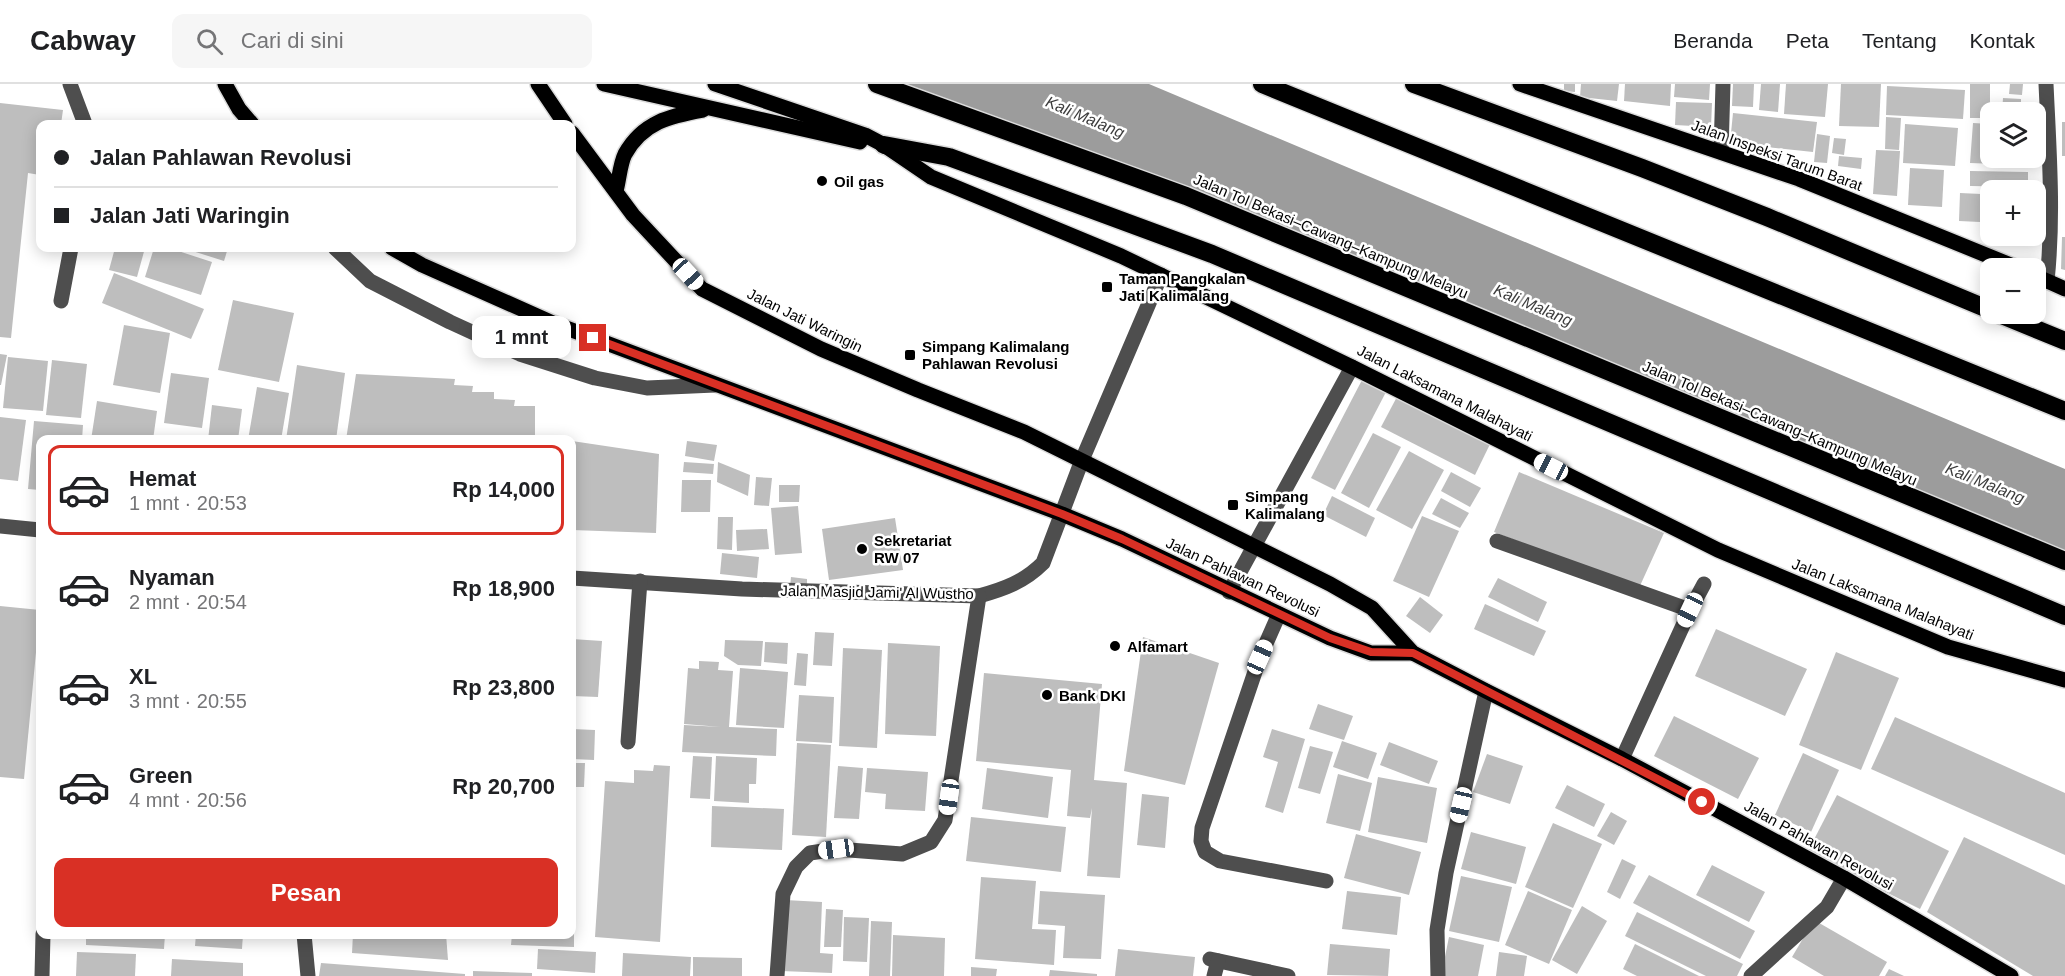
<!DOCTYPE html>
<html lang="id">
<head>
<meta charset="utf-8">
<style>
  :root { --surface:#fff; --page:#f6f6f6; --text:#202124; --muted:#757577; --line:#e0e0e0; --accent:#d93025 }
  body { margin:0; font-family:Arial,sans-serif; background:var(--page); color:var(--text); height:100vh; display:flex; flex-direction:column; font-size:22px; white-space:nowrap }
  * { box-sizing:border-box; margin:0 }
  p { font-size:20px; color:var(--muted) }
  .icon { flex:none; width:33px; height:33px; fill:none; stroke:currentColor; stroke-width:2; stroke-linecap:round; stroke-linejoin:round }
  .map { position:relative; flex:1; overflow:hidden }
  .panel { position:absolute; left:36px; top:351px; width:540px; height:504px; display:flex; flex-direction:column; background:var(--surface); border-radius:12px; box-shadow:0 3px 15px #0003 }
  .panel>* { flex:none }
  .top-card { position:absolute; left:36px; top:36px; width:540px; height:132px; border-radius:12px; box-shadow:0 3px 15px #0003; display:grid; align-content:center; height:132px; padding:0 18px; background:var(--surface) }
  .tools { position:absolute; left:1980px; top:18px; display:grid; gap:12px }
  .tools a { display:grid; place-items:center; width:66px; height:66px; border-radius:12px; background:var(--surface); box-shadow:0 3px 15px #0003; font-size:30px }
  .end { position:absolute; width:27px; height:27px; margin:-14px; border:8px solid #d93025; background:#fff; box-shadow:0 0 0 3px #fff }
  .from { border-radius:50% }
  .bubble { position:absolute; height:42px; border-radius:12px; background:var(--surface); box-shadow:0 3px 15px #0003; font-size:20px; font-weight:700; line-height:42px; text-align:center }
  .car { position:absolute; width:18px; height:36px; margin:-18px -9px; border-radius:8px; box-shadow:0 0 4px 2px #0007; background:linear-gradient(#fff 24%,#345 0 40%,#fff 0 76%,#345 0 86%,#fff 0) }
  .top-card b { display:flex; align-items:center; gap:21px; height:57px; font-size:22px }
  .top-card b+b { border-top:2px solid var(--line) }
  .top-card i { width:15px; height:15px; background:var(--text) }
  ul { padding:10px 0 0; list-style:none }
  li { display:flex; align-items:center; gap:18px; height:90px; margin:0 12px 9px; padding:0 6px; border:3px solid transparent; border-radius:12px }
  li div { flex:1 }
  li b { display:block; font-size:22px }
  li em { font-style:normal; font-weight:700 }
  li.active { border-color:var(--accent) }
  li>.icon { width:54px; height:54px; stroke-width:1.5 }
  .cta { display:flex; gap:12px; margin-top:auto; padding:12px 18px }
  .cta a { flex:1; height:69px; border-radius:12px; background:var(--accent); color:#fff; font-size:24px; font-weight:700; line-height:69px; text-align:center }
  header { display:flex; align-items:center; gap:36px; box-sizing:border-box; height:84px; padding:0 30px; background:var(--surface); border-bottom:2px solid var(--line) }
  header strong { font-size:28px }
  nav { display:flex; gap:33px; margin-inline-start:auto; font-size:21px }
  .search { width:420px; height:54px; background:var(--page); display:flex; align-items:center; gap:15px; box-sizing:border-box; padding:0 21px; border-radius:12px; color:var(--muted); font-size:22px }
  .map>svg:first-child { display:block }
  .water { fill:#9c9c9c }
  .building { fill:#bebebe }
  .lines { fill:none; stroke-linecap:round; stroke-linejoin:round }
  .major-casing { stroke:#dbdbdb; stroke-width:18 }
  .highway-casing { stroke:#dbdbdb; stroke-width:21 }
  .minor { stroke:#4e4e4e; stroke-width:15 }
  .major { stroke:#000; stroke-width:15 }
  .highway { stroke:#000; stroke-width:18 }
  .route { stroke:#d93025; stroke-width:8 }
  .poi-dot { fill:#000; stroke:#fff; stroke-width:2 }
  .labels { text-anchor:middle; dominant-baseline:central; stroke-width:5; stroke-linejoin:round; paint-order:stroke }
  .street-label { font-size:15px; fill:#000; stroke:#fff }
  .poi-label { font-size:15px; font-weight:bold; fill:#000; stroke:#fff; text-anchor:start }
  .water-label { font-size:16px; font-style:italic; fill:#3d3d3d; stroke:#fff }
</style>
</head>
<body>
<header>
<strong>Cabway</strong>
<div class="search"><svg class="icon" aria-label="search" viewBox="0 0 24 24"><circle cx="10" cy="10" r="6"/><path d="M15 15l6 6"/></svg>Cari di sini</div>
<nav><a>Beranda</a><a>Peta</a><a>Tentang</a><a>Kontak</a></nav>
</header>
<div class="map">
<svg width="2065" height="892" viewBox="0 0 2065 892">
  <rect width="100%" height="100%" fill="#fff"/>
  <path class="water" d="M877,0H1149L2065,385V474L1186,112Z"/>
  <g class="building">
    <path d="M1564,0H1575V8L1564,7Z"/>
    <path d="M1581,0H1619L1617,17L1580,13Z"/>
    <path d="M1625,0H1671L1670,22L1624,17Z"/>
    <path d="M1675,0H1710L1709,16L1674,13Z"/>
    <path d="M1733,0H1754L1753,23L1732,22Z"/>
    <path d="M1761,0H1780L1778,28L1759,26Z"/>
    <path d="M1786,0H1828L1825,33L1784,30Z"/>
    <path d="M1841,0H1881L1879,43L1839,42Z"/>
    <rect x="1970" y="0" width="20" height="34"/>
    <path d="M2010,0H2023L2022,11L2009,10Z"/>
    <path d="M1887,2L1965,6L1963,35L1886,31Z"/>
    <path d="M2003,14L2021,15V28H2002Z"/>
    <path d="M1676,18L1712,19L1711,43L1675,41Z"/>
    <path d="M0,19L63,26L61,40H40V91L28,89L11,254L0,253Z"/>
    <path d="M1733,29L1817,38L1813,68L1730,59Z"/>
    <path d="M1886,33L1901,34L1899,66L1885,65Z"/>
    <rect x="2062" y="38" width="3" height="34"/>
    <path d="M1973,39L1990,40V74H1997V80L1970,79Z"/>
    <path d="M1905,40L1958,44L1955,82L1903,79Z"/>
    <path d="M1817,50L1830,52L1827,79L1814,78Z"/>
    <path d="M1834,54L1846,55L1844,71L1832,69Z"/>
    <path d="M1876,66L1900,67L1897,112L1873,110Z"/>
    <path d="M1839,72L1862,74L1861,85L1838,82Z"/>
    <path d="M1910,84L1944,86L1942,123L1908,121Z"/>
    <path d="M1970,87L2028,88V103L1970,102Z"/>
    <path d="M1960,109L1981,110L1980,138L1959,137Z"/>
    <path d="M2062,153H2065V186L2061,185Z"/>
    <path d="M115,164H145L137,193L109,186Z"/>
    <path d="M154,164H169L212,178L201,211L145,193Z"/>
    <path d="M183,164H228L224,177Z"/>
    <path d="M114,189L204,225L191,255L102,219Z"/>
    <path d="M233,216L294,229L279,298L218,286Z"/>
    <path d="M124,241L170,249L160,309L113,301Z"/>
    <path d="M0,270L7,271L1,301H0Z"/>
    <path d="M8,273L48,277L43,327L3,324Z"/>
    <path d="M52,276L87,280L81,334L46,331Z"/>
    <path d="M297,281L345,289L336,356H286Z"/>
    <path d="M171,289L209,294L202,344L164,339Z"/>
    <path d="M356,290L455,295L454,301L473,302L472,308H494V315L515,316L514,322H535V351L553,356H346Z"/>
    <path d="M1362,296L1386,308L1335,406L1311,394Z"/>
    <path d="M257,303L289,309L281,356H248Z"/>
    <path d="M1399,309L1492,356L1475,391L1381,343Z"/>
    <path d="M97,317L157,327L153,356H91Z"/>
    <path d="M212,321L242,325L238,356H208Z"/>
    <path d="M0,333L26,336L18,397L0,395Z"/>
    <path d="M34,337L83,341L82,356H40V406L28,405Z"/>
    <path d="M1373,349L1401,363L1369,424L1341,409Z"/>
    <path d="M572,357L659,370L656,449L572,446Z"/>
    <path d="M687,357L717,361L714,377L685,372Z"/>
    <path d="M1409,367L1444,386L1412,445L1376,426Z"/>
    <path d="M684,378L714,380L713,390L683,388Z"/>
    <path d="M718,378L750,391L748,412L717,398Z"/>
    <path d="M1451,388L1481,404L1470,423L1441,407Z"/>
    <path d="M1519,388L1664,449L1639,504L1494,448Z"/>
    <path d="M756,393L772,394L769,422L754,421Z"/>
    <path d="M682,396H711L710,428H681Z"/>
    <path d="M779,401H800L799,418H779Z"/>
    <path d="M1332,412L1375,434L1366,453L1323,431Z"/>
    <path d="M1441,414L1469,429L1460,444L1432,430Z"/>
    <path d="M798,422L802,469L775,471L771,424Z"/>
    <path d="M1422,432L1459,447L1429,513L1393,497Z"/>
    <path d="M718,433H733L732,466L717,465Z"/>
    <path d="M895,434L903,486L829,496L822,445Z"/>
    <path d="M767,445L769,465L737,467L736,446Z"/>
    <path d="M722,469L759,473L757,494L720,490Z"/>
    <path d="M791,493L807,495V504L790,503Z"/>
    <path d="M1498,494L1547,518L1538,538L1488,513Z"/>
    <path d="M1420,513L1443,531L1430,549L1406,532Z"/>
    <path d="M1485,520L1546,547L1534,572L1474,545Z"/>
    <path d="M0,522L40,526L24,695L0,693Z"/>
    <path d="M1716,545L1807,585L1785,632L1695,592Z"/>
    <path d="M815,548L834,549L832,582L813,581Z"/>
    <path d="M1143,553L1219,579L1185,701L1124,687Z"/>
    <path d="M572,555L602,557L598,613L572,612Z"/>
    <path d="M725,556L763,557L761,582L738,581L724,572Z"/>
    <path d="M765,558L788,559L787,580L764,578Z"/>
    <path d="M888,559L940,562L936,652L885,650Z"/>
    <path d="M843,564L882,566L877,664L839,662Z"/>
    <path d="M1836,568L1899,594L1861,686L1799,661Z"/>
    <path d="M797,569L808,570L806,602L794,601Z"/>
    <path d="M699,577L719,578L718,586L733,587L729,643L777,645L776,672L682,668L684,641L721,643L684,640L688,584L699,585Z"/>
    <path d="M740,584L788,588L784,644L736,641Z"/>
    <path d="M984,589L1102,600L1094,696L1127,699L1120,794L1087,792L1092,724L1090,734L1067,732L1071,686L976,677Z"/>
    <path d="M799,611L834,613L832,659L796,657Z"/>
    <path d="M1318,620L1353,632L1344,656L1309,645Z"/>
    <path d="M1674,632L1759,674L1738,715L1654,672Z"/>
    <path d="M1895,633L2065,709V771L1871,685Z"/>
    <path d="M572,645L595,646L594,676L572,675Z"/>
    <path d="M1272,645L1305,655L1283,729L1265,723L1278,678L1263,673Z"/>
    <path d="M1342,657L1377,669L1368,695L1333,683Z"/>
    <path d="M1389,658L1438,677L1429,700L1380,681Z"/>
    <path d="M797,659L831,661L826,753L792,751Z"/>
    <path d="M1310,662L1333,668L1320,710L1298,704Z"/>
    <path d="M1803,669L1839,686L1811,748L1775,731Z"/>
    <path d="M1487,670L1523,682L1510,720L1473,708Z"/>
    <path d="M693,672L712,673L710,715L690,714Z"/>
    <path d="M716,672L757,674L756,700H749V719L714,717Z"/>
    <path d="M572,679H585L584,703H572Z"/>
    <path d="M654,681L670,682L660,858L595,853L605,697L634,699V686L653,687Z"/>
    <path d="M838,682L863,684L859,735L834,734Z"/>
    <path d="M867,684L928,688L925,727L885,725L886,710L865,708Z"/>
    <path d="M987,684L1053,693L1048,734L982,725Z"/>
    <path d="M1338,690L1372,699L1360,747L1326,739Z"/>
    <path d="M1378,693L1437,704L1427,759L1368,748Z"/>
    <path d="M1567,701L1605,720L1594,743L1555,724Z"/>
    <path d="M1142,710L1169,713L1165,764L1137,761Z"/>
    <path d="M1837,711L1949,767L1920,825L1807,769Z"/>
    <path d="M712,722L784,725L782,766L711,763Z"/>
    <path d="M1611,728L1627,737L1614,761L1597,752Z"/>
    <path d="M971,733L1066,743L1061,788L966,777Z"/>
    <path d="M1553,739L1602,760L1573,824L1525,803Z"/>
    <path d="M1471,748L1526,763L1516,800L1461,785Z"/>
    <path d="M1356,750L1421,768L1409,811L1344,794Z"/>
    <path d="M1964,753L2065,801V892H2033L1927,828Z"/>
    <path d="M1622,775L1636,782L1620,815L1607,808Z"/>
    <path d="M1712,781L1765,808L1749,838L1696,811Z"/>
    <path d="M1649,791L1755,847L1740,875L1633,819Z"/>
    <path d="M1461,792L1512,803L1499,858L1449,847Z"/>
    <path d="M981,793L1036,797L1032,845L1056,846L1054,881L975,875Z"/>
    <path d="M1040,807L1105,811L1101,875L1063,874L1065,842L1038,840Z"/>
    <path d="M1347,807L1401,813L1397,851L1342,845Z"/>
    <path d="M1528,807L1572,826L1549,880L1505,861Z"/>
    <path d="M785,816L822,818L820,869L833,870L832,889L781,887Z"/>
    <path d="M1582,822L1607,837L1577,890L1552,876Z"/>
    <path d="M826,825L843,826L841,863H824Z"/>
    <path d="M1637,828L1743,880L1737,892H1706L1625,852Z"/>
    <path d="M844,833L869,834L867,878L843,877Z"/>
    <path d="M1814,836L1887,878L1879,892H1824L1792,873Z"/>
    <path d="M871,837L892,838L890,892H869Z"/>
    <path d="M572,840H574V863L511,861L512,850H572Z"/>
    <path d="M86,850H165L164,865L86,861Z"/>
    <path d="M196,850H243L242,865L195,862Z"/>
    <path d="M353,850H446L448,876L352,869Z"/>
    <path d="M893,851L945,854L944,892H892Z"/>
    <path d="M1449,853L1484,861L1478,892H1441Z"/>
    <path d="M1330,860L1390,865L1388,892L1327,891Z"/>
    <path d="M1635,860L1699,892H1637L1623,885Z"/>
    <path d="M538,865L596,868L595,889L537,885Z"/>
    <path d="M1118,865L1195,873L1193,892H1115Z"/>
    <path d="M77,868L136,870L135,892H76Z"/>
    <path d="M1499,868L1527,872L1524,892H1496Z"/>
    <path d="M623,869L691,873L690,892H622Z"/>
    <path d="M693,873L742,874V892H693Z"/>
    <path d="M172,875L243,879V892H171Z"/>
    <path d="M321,879L465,890V892H319Z"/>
    <path d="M971,883L997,885L996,892H971Z"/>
    <path d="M1889,885L1904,892H1885Z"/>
    <path d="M1050,886L1097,890V892H1049Z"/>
    <path d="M473,887L532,889V892H473Z"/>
  </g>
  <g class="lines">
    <defs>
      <g id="major">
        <path d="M225,0L239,25L252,40"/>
        <path d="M538,0L565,40"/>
        <path d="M604,0L860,58"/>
        <path d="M715,0L865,51L884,61L931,93L1121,172L1352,283L1718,466L1948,563L2065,596"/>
        <path d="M1520,0L1799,95L2018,184"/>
        <path d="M572,49L633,131L702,205L821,265L918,306L1024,348L1330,500L1372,524L1413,569L1486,607L1622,675L1844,794L2011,892"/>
        <path d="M616,107C619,96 620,80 625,70C643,38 670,32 703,26"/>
        <path d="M392,164L422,181L553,239L1062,430L1122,455L1330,554L1371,569H1413"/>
        <path d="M2036,192L2065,205"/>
      </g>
      <g id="highway">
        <path d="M877,0L1186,112L2065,477"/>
        <path d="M1262,0L2065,327"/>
        <path d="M1414,0L1642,84L1767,133L1990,226"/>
        <path d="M884,61L949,73L1212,170L2065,532"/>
        <path d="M1999,230L2065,257"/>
      </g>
    </defs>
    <use href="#major" class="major-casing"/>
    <use href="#highway" class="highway-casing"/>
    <g class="minor">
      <path d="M70,0L85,40"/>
      <path d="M2046,0C2049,66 2054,131 2047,197"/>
      <path d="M1721,68L1723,0"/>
      <path d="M335,164L370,197L450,238L520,270L595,294L647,304L715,301"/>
      <path d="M61,217L71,164"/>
      <path d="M0,442L40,446"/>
      <path d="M1497,457L1690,526"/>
      <path d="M572,494L742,505L979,512C1004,505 1024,498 1043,479L1082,376L1161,191"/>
      <path d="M1229,508L1352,283"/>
      <path d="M1279,530L1260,573L1202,744L1201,757L1205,768L1220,777L1326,797"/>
      <path d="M628,658L640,497"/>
      <path d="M1622,675L1690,526L1704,500"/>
      <path d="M304,850L308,892"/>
      <path d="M1210,875L1288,892"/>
      <path d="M42,892L43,850"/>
      <path d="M777,892L783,810L796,783L810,769L836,765L902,770L931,758L945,736L979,512"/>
      <path d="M1214,892L1218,877"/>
      <path d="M1438,892L1437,846L1446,789L1486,607"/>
      <path d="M1751,892L1827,823L1844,794"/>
    </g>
    <use href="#major" class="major"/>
    <use href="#highway" class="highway"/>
  </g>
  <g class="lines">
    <path class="route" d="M593,254L1062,430L1122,455L1330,554L1371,568L1413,569L1702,718"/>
  </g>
  <g class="poi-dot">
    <circle cx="822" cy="97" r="6"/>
    <rect x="1101" y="197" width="12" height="12" rx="3"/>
    <rect x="904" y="265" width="12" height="12" rx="3"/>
    <rect x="1227" y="415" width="12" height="12" rx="3"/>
    <circle cx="862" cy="465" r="6"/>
    <circle cx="1115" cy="562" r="6"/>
    <circle cx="1047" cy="611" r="6"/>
  </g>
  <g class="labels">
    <g class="street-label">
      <text transform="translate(1777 71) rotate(20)">Jalan Inspeksi Tarum Barat</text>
      <text transform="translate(1331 152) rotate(23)">Jalan Tol Bekasi–Cawang–Kampung Melayu</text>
      <text transform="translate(805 236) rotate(26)">Jalan Jati Waringin</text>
      <text transform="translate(1445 309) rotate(27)">Jalan Laksamana Malahayati</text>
      <text transform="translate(1780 339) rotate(23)">Jalan Tol Bekasi–Cawang–Kampung Melayu</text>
      <text transform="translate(1243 493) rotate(25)">Jalan Pahlawan Revolusi</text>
      <text transform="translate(877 508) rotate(1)">Jalan Masjid Jami' Al Wustho</text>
      <text transform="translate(1883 515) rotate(22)">Jalan Laksamana Malahayati</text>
      <text transform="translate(1819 761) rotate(29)">Jalan Pahlawan Revolusi</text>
    </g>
    <g class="poi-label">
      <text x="834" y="97">Oil gas</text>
      <text x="1119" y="194">Taman Pangkalan<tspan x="1119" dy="17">Jati Kalimalang</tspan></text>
      <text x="922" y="262">Simpang Kalimalang<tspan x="922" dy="17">Pahlawan Revolusi</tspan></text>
      <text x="1245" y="412">Simpang<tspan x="1245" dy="17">Kalimalang</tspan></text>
      <text x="874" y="456">Sekretariat<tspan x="874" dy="17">RW 07</tspan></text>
      <text x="1127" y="562">Alfamart</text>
      <text x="1059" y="611">Bank DKI</text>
    </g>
    <g class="water-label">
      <text transform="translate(1085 33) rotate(23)">Kali Malang</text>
      <text transform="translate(1533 221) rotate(23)">Kali Malang</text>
      <text transform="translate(1985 399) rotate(22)">Kali Malang</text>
    </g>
  </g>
</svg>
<div class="tools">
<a><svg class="icon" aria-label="layers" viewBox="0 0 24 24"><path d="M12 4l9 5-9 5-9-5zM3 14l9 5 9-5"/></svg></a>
<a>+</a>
<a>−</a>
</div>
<i class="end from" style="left:1702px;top:718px"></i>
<i class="end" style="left:593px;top:254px"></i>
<div class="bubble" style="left:472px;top:232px;width:99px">1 mnt</div>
<i class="car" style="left:688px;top:190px;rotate:137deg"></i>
<i class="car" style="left:1551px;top:383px;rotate:297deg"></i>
<i class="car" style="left:1690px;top:526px;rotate:205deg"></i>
<i class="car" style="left:1260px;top:573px;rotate:24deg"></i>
<i class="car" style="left:949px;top:713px;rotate:188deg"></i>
<i class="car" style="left:1461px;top:721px;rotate:193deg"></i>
<i class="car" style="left:836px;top:765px;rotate:262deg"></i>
<div class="top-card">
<b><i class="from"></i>Jalan Pahlawan Revolusi</b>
<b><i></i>Jalan Jati Waringin</b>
</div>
<section class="panel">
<ul>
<li class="active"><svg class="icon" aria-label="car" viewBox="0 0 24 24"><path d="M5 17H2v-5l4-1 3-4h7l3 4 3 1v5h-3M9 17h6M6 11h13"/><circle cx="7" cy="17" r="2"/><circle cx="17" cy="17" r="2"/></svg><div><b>Hemat</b><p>1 mnt · 20:53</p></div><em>Rp 14,000</em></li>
<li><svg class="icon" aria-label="car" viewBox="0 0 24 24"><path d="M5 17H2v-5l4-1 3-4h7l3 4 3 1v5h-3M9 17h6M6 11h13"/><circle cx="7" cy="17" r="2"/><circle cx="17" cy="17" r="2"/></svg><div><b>Nyaman</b><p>2 mnt · 20:54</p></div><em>Rp 18,900</em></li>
<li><svg class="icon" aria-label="car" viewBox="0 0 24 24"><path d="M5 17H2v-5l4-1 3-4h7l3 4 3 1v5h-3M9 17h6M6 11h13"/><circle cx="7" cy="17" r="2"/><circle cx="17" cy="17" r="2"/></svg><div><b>XL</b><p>3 mnt · 20:55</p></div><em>Rp 23,800</em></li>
<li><svg class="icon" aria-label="car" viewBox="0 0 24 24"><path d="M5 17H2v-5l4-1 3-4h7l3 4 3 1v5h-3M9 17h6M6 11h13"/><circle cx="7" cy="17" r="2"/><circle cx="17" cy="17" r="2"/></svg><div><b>Green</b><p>4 mnt · 20:56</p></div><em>Rp 20,700</em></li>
</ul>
<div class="cta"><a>Pesan</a></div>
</section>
</div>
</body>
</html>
